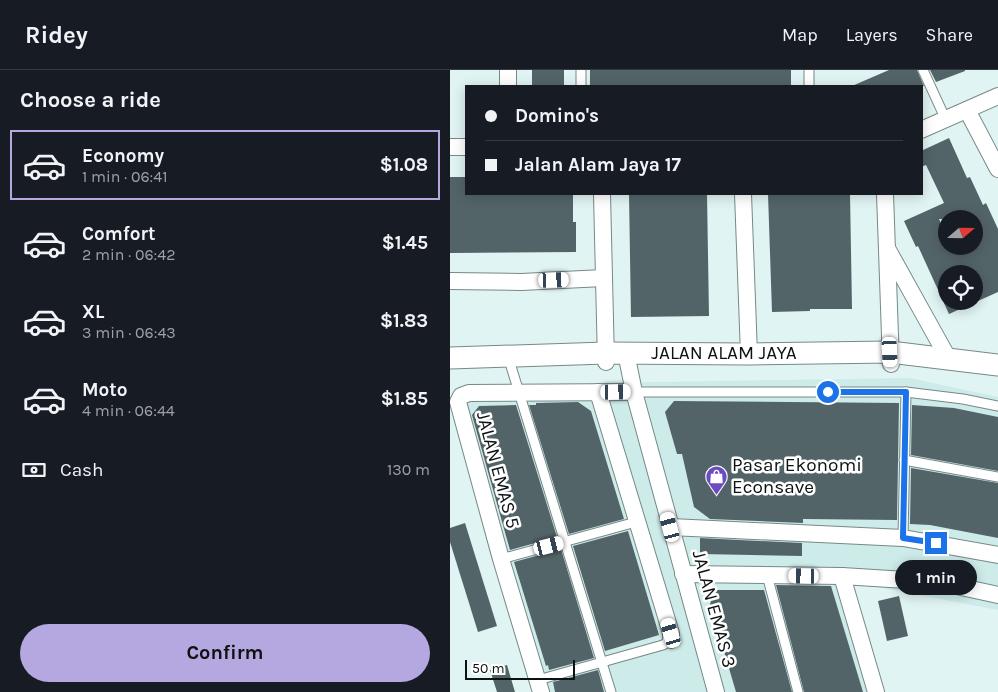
<!DOCTYPE html>
<html lang="en">
<head>
<meta charset="utf-8">
<style>
  :root { --surface:#171b24; --page:#242831; --text:#f1f3f6; --muted:#9ea1a6; --line:#363941; --accent:#b5a7df }
  body { margin:0; font-family:Karla,sans-serif; background:var(--page); color:var(--text); height:100vh; display:flex; flex-direction:column; font-size:19px; white-space:nowrap }
  * { box-sizing:border-box; margin:0 }
  p { font-size:16px; color:var(--muted) }
  .icon { flex:none; width:28px; height:28px; fill:none; stroke:currentColor; stroke-width:2; stroke-linecap:round; stroke-linejoin:round }
  .map { position:relative; flex:1; overflow:hidden }
  .panel { display:flex; flex-direction:column; background:var(--surface); width:450px }
  .panel>* { flex:none }
  .guide { position:absolute; left:15px; top:15px; width:458px; height:110px; border-radius:0px; box-shadow:0 2px 12px #0003; display:grid; align-content:center; height:110px; padding:0 20px; background:var(--surface) }
  .needle { width:32px; rotate:70deg }
  .tools { position:absolute; left:488px; top:140px; display:grid; gap:10px }
  .tools a { display:grid; place-items:center; width:45px; height:45px; border-radius:50%; background:var(--surface); box-shadow:0 2px 12px #0003; font-size:25px }
  .scale { position:absolute; left:15px; bottom:12px; width:110px; box-sizing:border-box; padding-left:5px; border:2px solid #0b1211; border-top:0; font-size:14px; line-height:18px; white-space:nowrap; color:#0b1211; -webkit-text-stroke:4px #fff; paint-order:stroke }
  .end { position:absolute; width:22px; height:22px; margin:-11px; border:6px solid #1a73e8; background:#fff; box-shadow:0 0 0 2px #fff }
  .from { border-radius:50% }
  .bubble { position:absolute; height:35px; border-radius:18px; background:var(--surface); box-shadow:0 2px 12px #0003; font-size:16px; font-weight:700; line-height:35px; text-align:center }
  .car { position:absolute; width:15px; height:30px; margin:-15px -8px; border-radius:6px; box-shadow:0 0 4px 1px #0007; background:linear-gradient(#fff 24%,#345 0 40%,#fff 0 76%,#345 0 86%,#fff 0) }
  .guide b { display:flex; align-items:center; gap:18px; height:48px; font-size:19px }
  .guide b+b { border-top:1px solid var(--line) }
  .guide i { width:12px; height:12px; background:var(--text) }
  ul { padding:0; list-style:none }
  li { display:flex; align-items:center; gap:15px; height:70px; margin:0 10px 8px; padding:0 10px; border:2px solid transparent; border-radius:0px }
  li div { flex:1 }
  li b { display:block; font-size:19px }
  li em { font-style:normal; font-weight:700 }
  li.on { border-color:var(--accent) }
  li>.icon { width:45px; height:45px; stroke-width:1.5 }
  h2 { padding:0 20px; font-size:22px; line-height:60px }
  .pay { display:flex; align-items:center; gap:12px; height:55px; padding:0 20px; font-size:19px }
  .pay p { margin-inline-start:auto }
  .button { display:flex; gap:10px; margin-top:auto; padding:10px 20px }
  .button a { flex:1; height:58px; border-radius:30px; background:var(--accent); color:#111; font-size:20px; font-weight:700; line-height:58px; text-align:center }
  header { display:flex; align-items:center; gap:30px; box-sizing:border-box; height:70px; padding:0 25px; background:var(--surface); border-bottom:1px solid var(--line) }
  header strong { font-size:24px }
  nav { display:flex; gap:28px; margin-inline-start:auto; font-size:18px }
  main { display:flex; flex:1; min-height:0 }
  .map>svg:first-child { display:block }
  .built { fill:#cdebe9 }
  .building { fill:#536468; fill-rule:evenodd }
  .lines { fill:none; stroke-linecap:round; stroke-linejoin:round }
  .service-casing { stroke:#768987; stroke-width:11 }
  .minor-casing { stroke:#768987; stroke-width:18 }
  .tertiary-casing { stroke:#768987; stroke-width:23 }
  .service { stroke:#fff; stroke-width:9 }
  .minor { stroke:#fff; stroke-width:16 }
  .tertiary { stroke:#fff; stroke-width:21 }
  .route { stroke:#1a73e8; stroke-width:6 }
  .labels { text-anchor:middle; dominant-baseline:central; stroke-width:5; stroke-linejoin:round; paint-order:stroke }
  .street-label { font-size:19px; fill:#0b1211; stroke:#fff }
  .poi-label { font-size:19px; fill:#0b1211; stroke:#fff; text-anchor:start }
</style>
</head>
<body>
<header>
<strong>Ridey</strong>
<nav><a>Map</a><a>Layers</a><a>Share</a></nav>
</header>
<main>
<section class="panel">
<h2>Choose a ride</h2>
<ul>
<li class="on"><svg class="icon" aria-label="car" viewBox="0 0 24 24"><path d="M5 17H2v-5l4-1 3-4h7l3 4 3 1v5h-3M9 17h6M6 11h13"/><circle cx="7" cy="17" r="2"/><circle cx="17" cy="17" r="2"/></svg><div><b>Economy</b><p>1 min · 06:41</p></div><em>$1.08</em></li>
<li><svg class="icon" aria-label="car" viewBox="0 0 24 24"><path d="M5 17H2v-5l4-1 3-4h7l3 4 3 1v5h-3M9 17h6M6 11h13"/><circle cx="7" cy="17" r="2"/><circle cx="17" cy="17" r="2"/></svg><div><b>Comfort</b><p>2 min · 06:42</p></div><em>$1.45</em></li>
<li><svg class="icon" aria-label="car" viewBox="0 0 24 24"><path d="M5 17H2v-5l4-1 3-4h7l3 4 3 1v5h-3M9 17h6M6 11h13"/><circle cx="7" cy="17" r="2"/><circle cx="17" cy="17" r="2"/></svg><div><b>XL</b><p>3 min · 06:43</p></div><em>$1.83</em></li>
<li><svg class="icon" aria-label="car" viewBox="0 0 24 24"><path d="M5 17H2v-5l4-1 3-4h7l3 4 3 1v5h-3M9 17h6M6 11h13"/><circle cx="7" cy="17" r="2"/><circle cx="17" cy="17" r="2"/></svg><div><b>Moto</b><p>4 min · 06:44</p></div><em>$1.85</em></li>
</ul>
<div class="pay"><svg class="icon" aria-label="cash" viewBox="0 0 24 24"><path d="M3 7h18v10H3z"/><circle cx="12" cy="12" r="2"/></svg>Cash<p>130 m</p></div>
<div class="button"><a>Confirm</a></div>
</section>
<div class="map">
<svg width="548" height="622" viewBox="0 0 548 622">
  <rect width="100%" height="100%" fill="#e0f4f3"/>
  <path class="built" d="M460,308L548,327V540L385,509L420,622H98L14,332L21,328L144,313Z"/>
  <g class="building">
    <rect x="82" y="0" width="32" height="16"/>
    <rect x="140" y="0" width="201" height="16"/>
    <path d="M439,0H467L474,16H402Z"/>
    <path d="M480,0H515V1L486,12Z"/>
    <path d="M499,68L517,108L520,107L533,135L536,133L548,159V222L499,244L468,176L466,177L454,151L494,133L476,95L471,97V81ZM489,149H524V176H504L496,180V165ZM496,204H524V231H496Z"/>
    <path d="M0,107H16V124H123V152H126V182L0,183Z"/>
    <path d="M179,124H257L259,246L181,247Z"/>
    <path d="M318,124H400L402,239H360V241L322,242Z"/>
    <path d="M224,331L449,333L447,450L353,449V453L260,449L244,437L232,384H227L215,342Z"/>
    <path d="M128,332L141,341L174,449L119,464L79,335H86V333Z"/>
    <path d="M66,335L107,467L60,480L22,345L29,336Z"/>
    <path d="M462,335L504,338L548,347V401L461,385Z"/>
    <path d="M461,398L548,413V468L480,455L460,454Z"/>
    <path d="M15,453L47,556L28,562L0,472V458Z"/>
    <path d="M178,461L209,565L155,581L123,476Z"/>
    <path d="M250,468L352,473V486L250,484Z"/>
    <path d="M111,479L144,588L99,600L98,595L96,596L64,492Z"/>
    <path d="M326,515L381,516L413,622H354Z"/>
    <path d="M265,520H314L342,622H286L260,534Z"/>
    <path d="M449,526L458,566L437,571L428,531Z"/>
    <path d="M57,595L65,622H47L40,600Z"/>
    <path d="M148,600L154,622H105L103,612Z"/>
  </g>
  <g class="lines">
    <defs>
      <g id="service">
        <path d="M131,0V16"/>
        <path d="M359,0V16"/>
        <path d="M473,0L496,50"/>
        <path d="M60,293L161,622"/>
        <path d="M184,322H456L513,329L548,336"/>
        <path d="M454,390L548,407"/>
        <path d="M453,468L456,322"/>
        <path d="M51,489L186,452"/>
        <path d="M317,505L348,622"/>
        <path d="M88,610L213,575L221,570"/>
      </g>
      <g id="minor">
        <path d="M58,0V16"/>
        <path d="M517,40L548,99"/>
        <path d="M471,60L548,26"/>
        <path d="M0,77H16"/>
        <path d="M152,124L156,292"/>
        <path d="M293,124L299,284"/>
        <path d="M435,124L441,294"/>
        <path d="M438,180L498,288"/>
        <path d="M0,211L71,212L154,208"/>
        <path d="M176,283L184,322L266,622"/>
        <path d="M148,322L221,563V570"/>
        <path d="M221,457L453,468L548,485"/>
        <path d="M233,504L392,506L488,512L548,525"/>
        <path d="M392,506L426,622"/>
        <path d="M91,622L51,489L8,332L11,326L19,323L184,322"/>
      </g>
      <path id="tertiary" d="M0,288L156,283L299,284L440,282L548,295"/>
    </defs>
    <use href="#service" class="service-casing"/>
    <use href="#minor" class="minor-casing"/>
    <use href="#tertiary" class="tertiary-casing"/>
    <use href="#service" class="service"/>
    <use href="#minor" class="minor"/>
    <use href="#tertiary" class="tertiary"/>
  </g>
  <g class="lines">
    <path class="route" d="M378,322H456L453,468L486,473"/>
  </g>
  <defs>
    <symbol id="shop-pin" viewBox="-11 -11 22 30"><path d="M0 17L-7.5 6A9.5 9.5 0 1 1 7.5 6Z" fill="#6b4ac3" stroke="#fff"/><path d="M-5-2.5h2.3a2.7 3.5 0 0 1 5.4 0H5L5.5 6h-11ZM-1.5-2.5h3a1.5 2.3 0 0 0-3 0Z" fill="#fff"/></symbol>
  </defs>
  <g fill-rule="evenodd">
    <use href="#shop-pin" x="254" y="394" width="25" height="34"/>
  </g>
  <g class="labels">
    <g class="street-label">
      <text x="274" y="283">JALAN ALAM JAYA</text>
      <text transform="translate(48 400) rotate(75)">JALAN EMAS 5</text>
      <text transform="translate(264 539) rotate(75)">JALAN EMAS 3</text>
    </g>
    <g class="poi-label">
      <text x="282" y="395">Pasar Ekonomi<tspan x="282" dy="22">Econsave</tspan></text>
    </g>
  </g>
</svg>
<div class="tools">
<a><svg class="needle" viewBox="-14 -14 28 28"><path d="M0-13l5 13h-10z" fill="#e53935"/><path d="M0 13l5-13h-10z" fill="#9ea1a6"/></svg></a>
<a><svg class="icon" aria-label="locate" viewBox="0 0 24 24"><circle cx="12" cy="12" r="6"/><path d="M12 2v4M12 18v4M2 12h4M18 12h4"/></svg></a>
</div>
<div class="scale">50 m</div>
<i class="end from" style="left:378px;top:322px"></i>
<i class="end" style="left:486px;top:473px"></i>
<div class="bubble" style="left:445px;top:490px;width:82px">1 min</div>
<i class="car" style="left:104px;top:210px;rotate:88deg"></i>
<i class="car" style="left:440px;top:282px;rotate:177deg"></i>
<i class="car" style="left:166px;top:322px;rotate:89deg"></i>
<i class="car" style="left:220px;top:457px;rotate:345deg"></i>
<i class="car" style="left:99px;top:476px;rotate:76deg"></i>
<i class="car" style="left:354px;top:506px;rotate:271deg"></i>
<i class="car" style="left:221px;top:563px;rotate:343deg"></i>
<div class="guide">
<b><i class="from"></i>Domino's</b>
<b><i></i>Jalan Alam Jaya 17</b>
</div>
</div>
</main>
</body>
</html>
